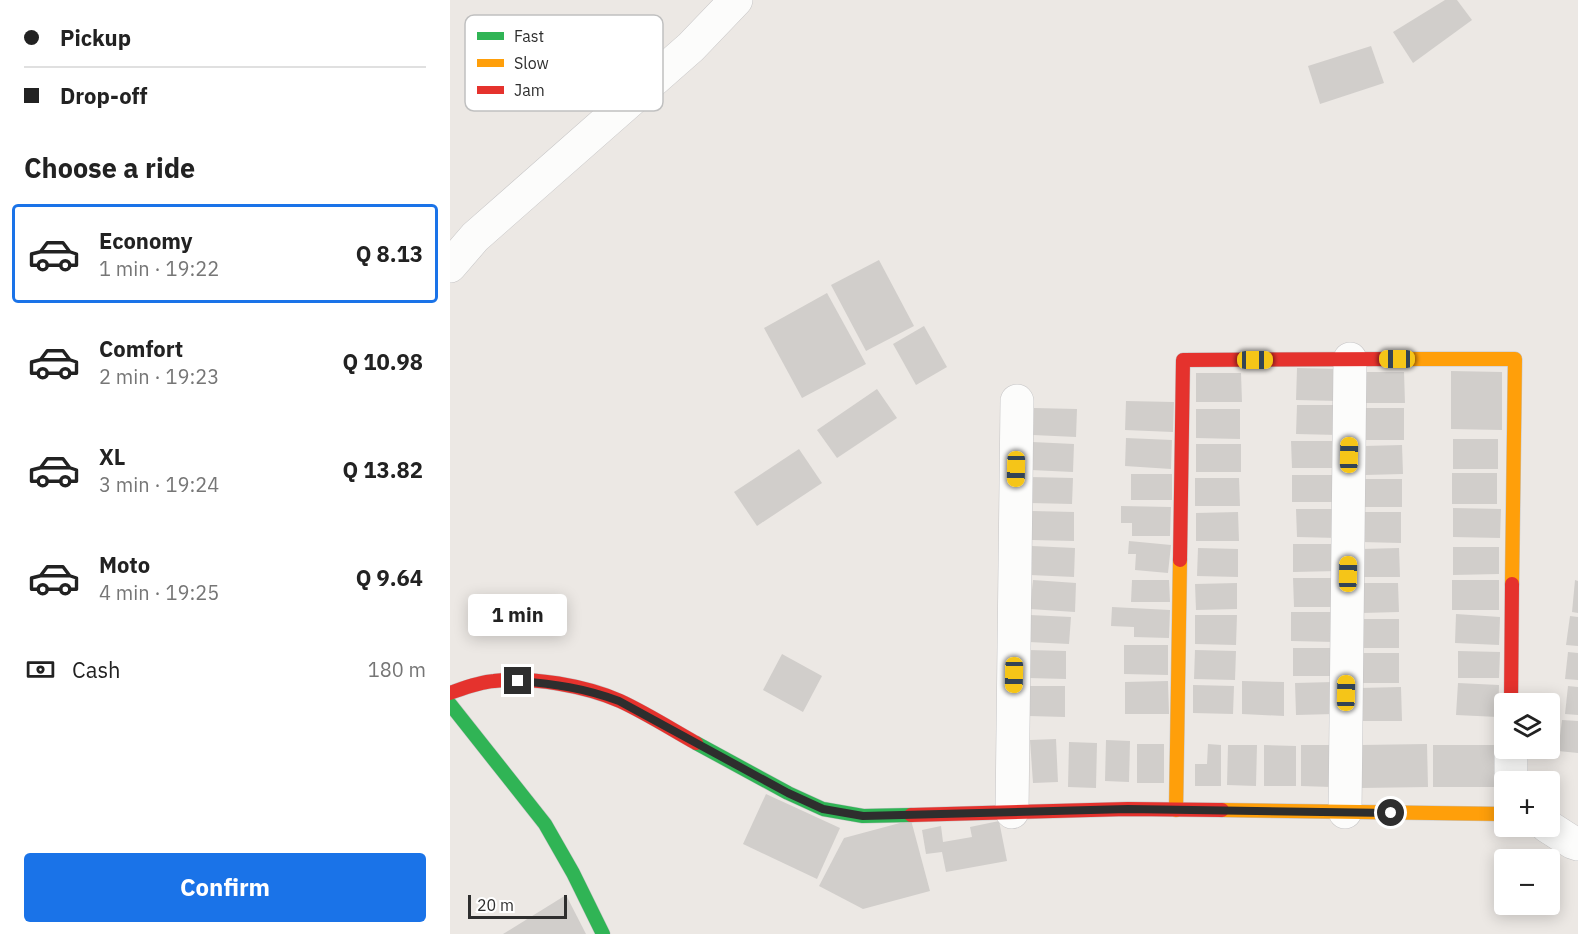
<!DOCTYPE html>
<html lang="en">
<head>
<meta charset="utf-8">
<style>
  :root { --surface:#fff; --page:#f2f2f2; --text:#222; --muted:#767676; --line:#e0e0e0; --accent:#1a73e8 }
  body { margin:0; font-family:"IBM Plex Sans",sans-serif; background:var(--page); color:var(--text); height:100vh; display:flex; flex-direction:column; font-size:22px; white-space:nowrap }
  * { box-sizing:border-box; margin:0 }
  p { font-size:20px; color:var(--muted) }
  .icon { flex:none; width:33px; height:33px; fill:none; stroke:currentColor; stroke-width:2; stroke-linecap:round; stroke-linejoin:round }
  .map { position:relative; flex:1; overflow:hidden }
  .sheet { display:flex; flex-direction:column; background:var(--surface); width:450px }
  .sheet>* { flex:none }
  .top-card { display:grid; align-content:center; height:132px; padding:0 24px; background:var(--surface) }
  .fabs { position:absolute; left:1044px; top:693px; display:grid; gap:12px }
  .fabs a { display:grid; place-items:center; width:66px; height:66px; border-radius:6px; background:var(--surface); box-shadow:0 3px 15px #0003; font-size:30px }
  .scale { position:absolute; left:18px; bottom:15px; width:99px; box-sizing:border-box; padding-left:6px; border:3px solid #2e2e2e; border-top:0; font-size:16px; line-height:21px; white-space:nowrap; color:#2e2e2e; -webkit-text-stroke:4px #fff; paint-order:stroke }
  .end { position:absolute; width:27px; height:27px; margin:-14px; border:8px solid #2e2e2e; background:#fff; box-shadow:0 0 0 3px #fff }
  .from { border-radius:50% }
  .bubble { position:absolute; height:42px; border-radius:6px; background:var(--surface); box-shadow:0 3px 15px #0003; font-size:20px; font-weight:700; line-height:42px; text-align:center }
  .car { position:absolute; width:18px; height:36px; margin:-18px -9px; border-radius:8px; box-shadow:0 0 4px 2px #0007; background:linear-gradient(#f5c518 24%,#345 0 40%,#f5c518 0 76%,#345 0 86%,#f5c518 0) }
  .top-card b { display:flex; align-items:center; gap:21px; height:57px; font-size:22px }
  .top-card b+b { border-top:2px solid var(--line) }
  .top-card i { width:15px; height:15px; background:var(--text) }
  ul { padding:0; list-style:none }
  li { display:flex; align-items:center; gap:18px; height:99px; margin:0 12px 9px; padding:0 12px; border:3px solid transparent; border-radius:6px }
  li div { flex:1 }
  li b { display:block; font-size:22px }
  li em { font-style:normal; font-weight:700 }
  li.current { border-color:var(--accent) }
  li>.icon { width:54px; height:54px; stroke-width:1.5 }
  h2 { padding:0 24px; font-size:27px; line-height:72px }
  .pay { display:flex; align-items:center; gap:15px; height:66px; padding:0 24px; font-size:22px }
  .pay p { margin-inline-start:auto }
  .cta { display:flex; gap:12px; margin-top:auto; padding:12px 24px }
  .cta a { flex:1; height:69px; border-radius:6px; background:var(--accent); color:#fff; font-size:24px; font-weight:700; line-height:69px; text-align:center }
  main { display:flex; flex:1; min-height:0 }
  .map>svg:first-child { display:block }
  .building { fill:#d1cecb }
  .lines { fill:none; stroke-linecap:round; stroke-linejoin:round }
  .street-casing { stroke:#c5c4c5; stroke-width:34 }
  .fast-casing { stroke:#c5c4c5; stroke-width:15 }
  .slow-casing { stroke:#c5c4c5; stroke-width:15 }
  .jam-casing { stroke:#c5c4c5; stroke-width:15 }
  .street { stroke:#fcfcfb; stroke-width:33 }
  .fast { stroke:#30b455; stroke-width:14 }
  .slow { stroke:#ff9f0a; stroke-width:14 }
  .jam { stroke:#e5322d; stroke-width:14 }
  .route { stroke:#2e2e2e; stroke-width:8 }
  .key { fill:#fff; stroke:#c0c0c0; stroke-width:1.5 }
  .key-label { font-size:16px; fill:#2e2e2e }
</style>
</head>
<body>
<main>
<section class="sheet">
<div class="top-card">
<b><i class="from"></i>Pickup</b>
<b><i></i>Drop-off</b>
</div>
<h2>Choose a ride</h2>
<ul>
<li class="current"><svg class="icon" aria-label="car" viewBox="0 0 24 24"><path d="M5 17H2v-5l4-1 3-4h7l3 4 3 1v5h-3M9 17h6M6 11h13"/><circle cx="7" cy="17" r="2"/><circle cx="17" cy="17" r="2"/></svg><div><b>Economy</b><p>1 min · 19:22</p></div><em>Q 8.13</em></li>
<li><svg class="icon" aria-label="car" viewBox="0 0 24 24"><path d="M5 17H2v-5l4-1 3-4h7l3 4 3 1v5h-3M9 17h6M6 11h13"/><circle cx="7" cy="17" r="2"/><circle cx="17" cy="17" r="2"/></svg><div><b>Comfort</b><p>2 min · 19:23</p></div><em>Q 10.98</em></li>
<li><svg class="icon" aria-label="car" viewBox="0 0 24 24"><path d="M5 17H2v-5l4-1 3-4h7l3 4 3 1v5h-3M9 17h6M6 11h13"/><circle cx="7" cy="17" r="2"/><circle cx="17" cy="17" r="2"/></svg><div><b>XL</b><p>3 min · 19:24</p></div><em>Q 13.82</em></li>
<li><svg class="icon" aria-label="car" viewBox="0 0 24 24"><path d="M5 17H2v-5l4-1 3-4h7l3 4 3 1v5h-3M9 17h6M6 11h13"/><circle cx="7" cy="17" r="2"/><circle cx="17" cy="17" r="2"/></svg><div><b>Moto</b><p>4 min · 19:25</p></div><em>Q 9.64</em></li>
</ul>
<div class="pay"><svg class="icon" aria-label="cash" viewBox="0 0 24 24"><path d="M3 7h18v10H3z"/><circle cx="12" cy="12" r="2"/></svg>Cash<p>180 m</p></div>
<div class="cta"><a>Confirm</a></div>
</section>
<div class="map">
<svg width="1128" height="934" viewBox="0 0 1128 934">
  <rect width="100%" height="100%" fill="#ece8e4"/>
  <g class="building">
    <path d="M995,0H1007L1022,20L963,63L943,32Z"/>
    <path d="M921,46L934,83L870,104L858,66Z"/>
    <path d="M429,260L464,326L416,351L381,285Z"/>
    <path d="M377,293L416,364L352,398L314,328Z"/>
    <path d="M474,326L497,367L466,385L443,344Z"/>
    <path d="M847,368L889,369L888,401L846,400Z"/>
    <path d="M1001,371L1052,372V430L1001,429Z"/>
    <path d="M914,372H954L955,403H914Z"/>
    <path d="M746,373H791L792,402H746Z"/>
    <path d="M427,389L447,418L387,458L367,430Z"/>
    <path d="M676,401L724,402L723,432L675,430Z"/>
    <path d="M847,405H889L888,435L846,434Z"/>
    <path d="M584,408L627,409L626,437L583,435Z"/>
    <rect x="914" y="408" width="40" height="32"/>
    <path d="M746,409H790V439L746,438Z"/>
    <path d="M676,438L722,440L721,469L675,466Z"/>
    <rect x="1003" y="439" width="45" height="30"/>
    <path d="M841,441H887L888,468H842Z"/>
    <path d="M582,442L624,444L623,472L581,470Z"/>
    <rect x="746" y="444" width="45" height="28"/>
    <path d="M952,445L953,474L915,475L914,446Z"/>
    <path d="M349,449L372,483L307,526L284,492Z"/>
    <rect x="1002" y="473" width="45" height="31"/>
    <rect x="681" y="474" width="41" height="26"/>
    <rect x="842" y="475" width="46" height="27"/>
    <path d="M580,477L623,478L622,504L580,503Z"/>
    <path d="M745,478H789L790,506H745Z"/>
    <rect x="914" y="479" width="38" height="28"/>
    <path d="M671,506L721,507L720,536H682V523H671Z"/>
    <path d="M1003,508L1051,509L1050,538L1003,537Z"/>
    <path d="M846,509H888V538L847,537Z"/>
    <path d="M582,511L624,512V541L582,540Z"/>
    <path d="M788,512L789,541H746V513Z"/>
    <path d="M912,512H951V543L911,542Z"/>
    <path d="M679,541L721,545L718,573L685,570L686,554H678Z"/>
    <path d="M843,544H887L888,571L843,572Z"/>
    <path d="M582,546L625,548L624,577L580,575Z"/>
    <path d="M1003,547H1049V574L1003,575Z"/>
    <path d="M748,548L788,549V577L747,576Z"/>
    <path d="M949,548L950,577H913L911,549Z"/>
    <path d="M843,578H887L888,607H844Z"/>
    <path d="M583,580L626,583L625,612L580,609Z"/>
    <path d="M682,580H719L720,602H681Z"/>
    <rect x="1002" y="580" width="47" height="30"/>
    <path d="M1125,580L1128,581V613L1122,612Z"/>
    <path d="M787,583V609L746,610L745,584Z"/>
    <path d="M912,583H948L949,612L912,613Z"/>
    <path d="M662,607L720,610L719,638L684,637V627L661,626Z"/>
    <path d="M841,612H885V642L841,641Z"/>
    <path d="M1006,614L1050,617L1049,645L1005,643Z"/>
    <path d="M580,615L621,617L619,644L579,642Z"/>
    <path d="M745,615H787L786,645L745,644Z"/>
    <path d="M1120,616L1128,617V646L1116,645Z"/>
    <rect x="908" y="619" width="41" height="29"/>
    <path d="M674,645H718V675L674,674Z"/>
    <rect x="843" y="648" width="40" height="28"/>
    <path d="M578,650L616,651V679L578,678Z"/>
    <path d="M745,650L786,651L785,680L744,679Z"/>
    <path d="M1008,651L1050,652L1049,678H1008Z"/>
    <path d="M1118,652L1128,653V680L1115,679Z"/>
    <rect x="908" y="653" width="41" height="30"/>
    <path d="M332,654L372,676L353,712L313,690Z"/>
    <path d="M718,681L719,714H675V682Z"/>
    <path d="M792,681L834,682V716L792,714Z"/>
    <path d="M883,682L884,714L846,715L845,683Z"/>
    <path d="M1008,683L1049,685L1048,717L1006,715Z"/>
    <path d="M743,685L784,686L783,714L743,713Z"/>
    <path d="M579,686H615V717L579,716Z"/>
    <path d="M1118,686L1128,687V715L1115,714Z"/>
    <path d="M951,687L952,721H910L909,688Z"/>
    <path d="M1112,720L1128,721V753L1108,751Z"/>
    <path d="M606,739L608,782L583,783L580,740Z"/>
    <path d="M656,740L680,741L679,782L655,781Z"/>
    <path d="M619,742L647,743L646,788L618,787Z"/>
    <rect x="687" y="744" width="27" height="39"/>
    <path d="M758,744L771,745V786H745V764H757Z"/>
    <path d="M977,744L978,787L911,788V745Z"/>
    <path d="M778,745H807L806,786L777,785Z"/>
    <path d="M814,745L846,746V786H814Z"/>
    <path d="M851,745H881V787L851,786Z"/>
    <rect x="983" y="745" width="64" height="42"/>
    <path d="M316,794L390,828L367,879L293,844Z"/>
    <path d="M461,820L480,891L413,909L369,886L394,838Z"/>
    <path d="M549,821L557,861L496,872L492,852L476,854L472,830L491,826L493,842L522,837L520,827Z"/>
    <path d="M116,895L136,934H53Z"/>
  </g>
  <g class="lines">
    <defs>
      <g id="street">
        <path d="M0,266L25,237L241,47L286,0"/>
        <path d="M1061,782V748"/>
        <path d="M562,812L567,401"/>
        <path d="M895,812L900,359"/>
        <path d="M1097,826L1122,842L1128,844"/>
      </g>
      <g id="fast">
        <path d="M0,704L95,824L123,873L153,934"/>
        <path d="M246,743L338,793L373,809L413,816L461,815"/>
      </g>
      <g id="slow">
        <path d="M951,359H1065L1062,584"/>
        <path d="M726,810L730,560"/>
        <path d="M772,810L1054,814"/>
      </g>
      <g id="jam">
        <path d="M730,560L733,360L951,359"/>
        <path d="M0,693C14,688 29,682 44,681C81,676 136,686 170,701C196,713 221,729 246,743"/>
        <path d="M1061,704L1062,584"/>
        <path d="M461,815L678,809L772,810"/>
      </g>
    </defs>
    <use href="#street" class="street-casing"/>
    <use href="#fast" class="fast-casing"/>
    <use href="#slow" class="slow-casing"/>
    <use href="#jam" class="jam-casing"/>
    <use href="#street" class="street"/>
    <use href="#fast" class="fast"/>
    <use href="#slow" class="slow"/>
    <use href="#jam" class="jam"/>
  </g>
  <g class="lines">
    <path class="route" d="M68,681C105,684 134,688 169,701L338,793L373,809L413,816L678,809L941,813"/>
  </g>
  <rect x="15" y="15" width="198" height="96" rx="9" class="key"/>
  <rect x="27" y="32" width="27" height="8" fill="#30b455"/>
  <rect x="27" y="59" width="27" height="8" fill="#ff9f0a"/>
  <rect x="27" y="86" width="27" height="8" fill="#e5322d"/>
  <g class="key-label">
    <text x="64" y="42">Fast</text>
    <text x="64" y="69">Slow</text>
    <text x="64" y="96">Jam</text>
  </g>
</svg>
<div class="fabs">
<a><svg class="icon" aria-label="layers" viewBox="0 0 24 24"><path d="M12 4l9 5-9 5-9-5zM3 14l9 5 9-5"/></svg></a>
<a>+</a>
<a>−</a>
</div>
<div class="scale">20 m</div>
<i class="end from" style="left:941px;top:813px"></i>
<i class="end" style="left:68px;top:681px"></i>
<div class="bubble" style="left:18px;top:594px;width:99px">1 min</div>
<i class="car" style="left:947px;top:359px;rotate:270deg"></i>
<i class="car" style="left:805px;top:360px;rotate:90deg"></i>
<i class="car" style="left:899px;top:455px;rotate:1deg"></i>
<i class="car" style="left:566px;top:469px;rotate:181deg"></i>
<i class="car" style="left:898px;top:574px;rotate:1deg"></i>
<i class="car" style="left:564px;top:675px;rotate:181deg"></i>
<i class="car" style="left:896px;top:693px;rotate:1deg"></i>
</div>
</main>
</body>
</html>
